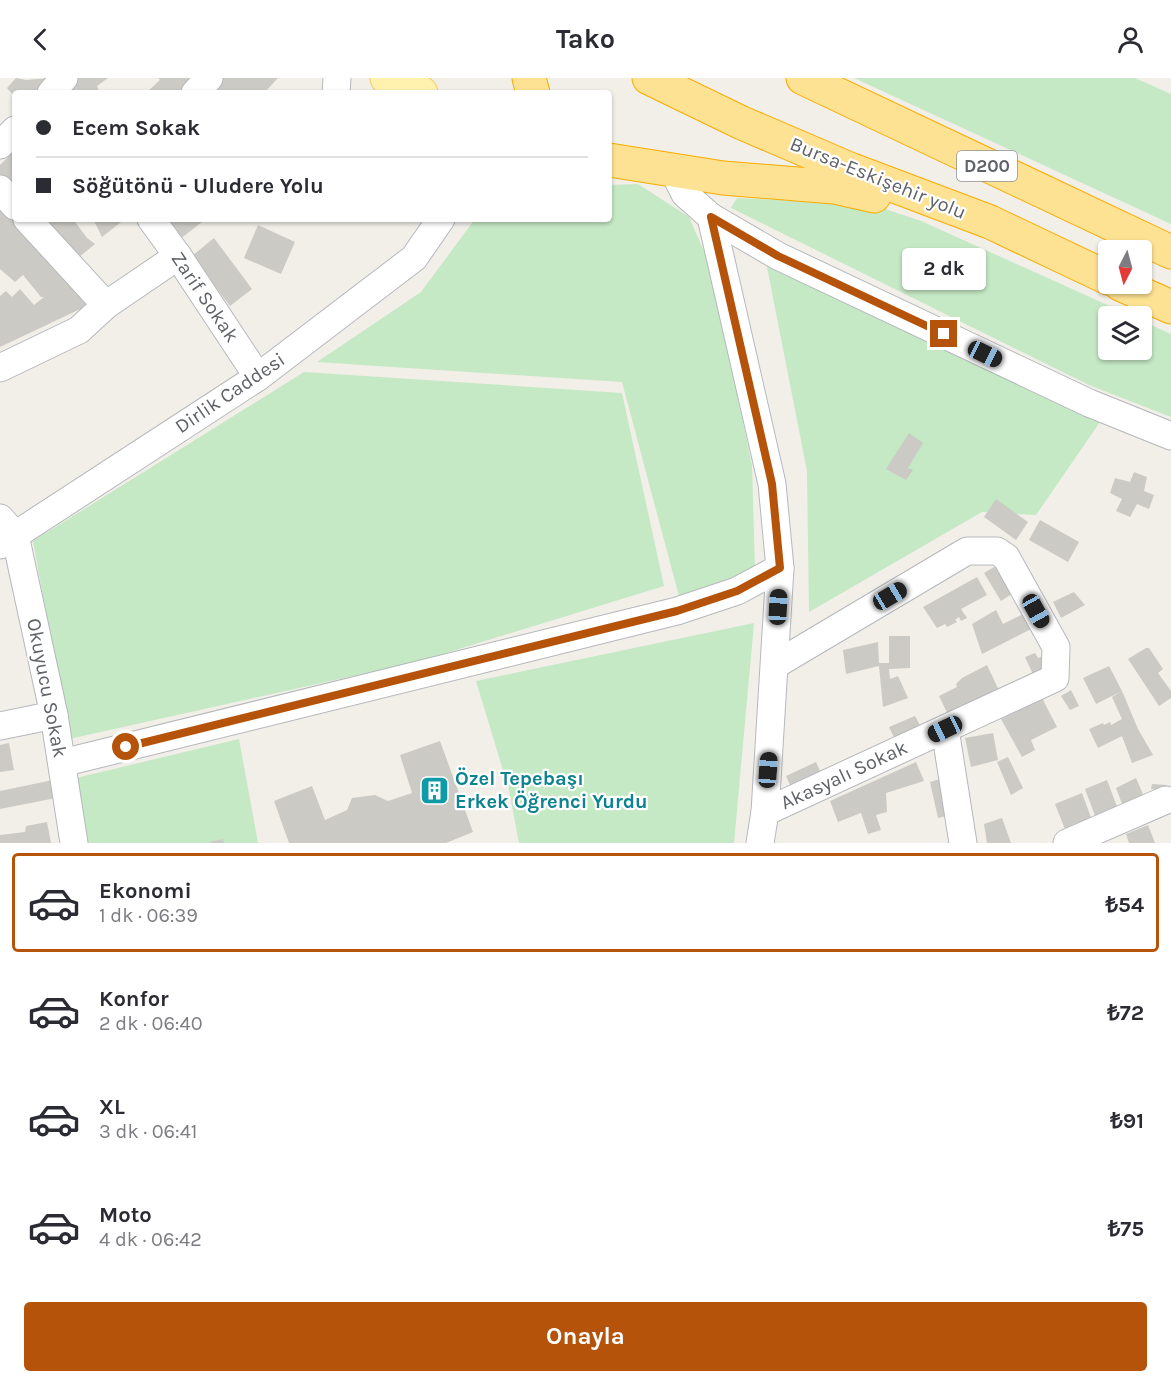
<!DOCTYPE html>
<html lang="tr">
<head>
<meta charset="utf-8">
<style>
  :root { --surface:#fff; --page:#f7f7f7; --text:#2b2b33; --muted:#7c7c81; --line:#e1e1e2; --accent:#b45309 }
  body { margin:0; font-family:Karla,sans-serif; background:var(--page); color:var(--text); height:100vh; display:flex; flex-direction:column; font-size:22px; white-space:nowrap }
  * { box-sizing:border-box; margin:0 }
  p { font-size:20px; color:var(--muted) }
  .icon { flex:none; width:33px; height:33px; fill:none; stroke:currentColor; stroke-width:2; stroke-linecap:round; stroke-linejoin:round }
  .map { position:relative; height:765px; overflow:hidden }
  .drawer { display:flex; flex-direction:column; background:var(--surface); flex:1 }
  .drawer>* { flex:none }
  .top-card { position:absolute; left:12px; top:12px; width:600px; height:132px; border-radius:6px; box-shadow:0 2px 4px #0004; display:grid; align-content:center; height:132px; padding:0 24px; background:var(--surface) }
  .needle { width:39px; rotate:186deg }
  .controls { position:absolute; left:1098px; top:162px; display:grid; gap:12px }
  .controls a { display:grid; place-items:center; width:54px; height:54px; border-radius:6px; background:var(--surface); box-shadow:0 2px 4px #0004; font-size:30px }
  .end { position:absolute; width:27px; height:27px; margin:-14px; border:8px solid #b45309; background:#fff; box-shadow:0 0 0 3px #fff }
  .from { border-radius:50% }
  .bubble { position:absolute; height:42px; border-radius:6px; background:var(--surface); box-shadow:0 2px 4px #0004; font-size:20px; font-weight:700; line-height:42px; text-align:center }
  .car { position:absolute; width:18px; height:36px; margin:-18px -9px; border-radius:8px; box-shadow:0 0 4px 2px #0007; background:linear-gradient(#222 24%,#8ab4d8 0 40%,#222 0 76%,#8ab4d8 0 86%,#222 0) }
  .top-card b { display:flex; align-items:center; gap:21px; height:57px; font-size:22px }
  .top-card b+b { border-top:2px solid var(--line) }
  .top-card i { width:15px; height:15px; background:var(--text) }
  ul { padding:10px 0 0; list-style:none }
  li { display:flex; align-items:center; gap:18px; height:99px; margin:0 12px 9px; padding:0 12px; border:3px solid transparent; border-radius:6px }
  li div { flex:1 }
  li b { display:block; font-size:22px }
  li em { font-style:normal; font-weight:700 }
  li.current { border-color:var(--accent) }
  li>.icon { width:54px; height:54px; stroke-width:1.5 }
  .action { display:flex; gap:12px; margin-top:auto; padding:12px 24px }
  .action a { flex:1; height:69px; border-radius:6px; background:var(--accent); color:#fff; font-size:24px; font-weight:700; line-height:69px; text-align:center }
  header { display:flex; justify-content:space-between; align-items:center; height:78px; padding:0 24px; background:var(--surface); font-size:27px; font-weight:700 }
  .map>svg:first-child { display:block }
  .green { fill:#c5e8c5 }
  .building { fill:#cccac5 }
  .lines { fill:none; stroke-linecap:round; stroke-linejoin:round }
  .minor-casing { stroke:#b5b8bc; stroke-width:29 }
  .major-casing { stroke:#f2c960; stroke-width:35 }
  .highway-casing { stroke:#f9ab00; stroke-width:35 }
  .minor { stroke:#fff; stroke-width:27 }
  .major { stroke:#fff2af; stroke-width:33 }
  .highway { stroke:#fde293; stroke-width:33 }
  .route { stroke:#b45309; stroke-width:8 }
  .labels { text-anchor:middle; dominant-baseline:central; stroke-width:4.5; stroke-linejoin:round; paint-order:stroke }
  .shield { fill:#fff; stroke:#8f9295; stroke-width:1.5 }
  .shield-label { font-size:18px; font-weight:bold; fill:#5f6368 }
  .street-label { font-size:20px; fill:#5f6368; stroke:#fff }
  .culture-label { font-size:20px; font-weight:bold; fill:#0d838f; stroke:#fff; text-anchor:start }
</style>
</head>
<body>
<header><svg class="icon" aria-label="back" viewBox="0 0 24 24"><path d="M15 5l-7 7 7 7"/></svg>Tako<svg class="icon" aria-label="person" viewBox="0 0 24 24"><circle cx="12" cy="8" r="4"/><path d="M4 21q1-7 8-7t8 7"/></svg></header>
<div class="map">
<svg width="1171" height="765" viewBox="0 0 1171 765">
  <rect width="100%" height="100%" fill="#f1efe8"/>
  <g class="green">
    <path d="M854,0H1135L1171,16V146Z"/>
    <path d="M638,106L689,139L710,187L752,388L755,491L680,522L622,304L317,284L421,214L475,141H609V107Z"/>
    <path d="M737,120L870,126L921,143L1132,238H1108V272H1142V243L1171,256V339L1089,307L731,130Z"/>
    <path d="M766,184L1102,341L1036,437L982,434L809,534L807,393Z"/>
    <path d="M304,294L622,315L664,508L420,583L69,661L33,463Z"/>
    <path d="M754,545L734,765H519L509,712L476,603Z"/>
    <path d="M239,661L258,765H86L76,700Z"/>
  </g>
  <g class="building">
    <path d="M16,0L26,2L50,0L35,15H15V19L7,10Z"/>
    <path d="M77,0H108L97,8L100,15H62Z"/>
    <path d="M158,0H198L184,15H146L160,2Z"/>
    <path d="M219,0H278L264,15H207Z"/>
    <path d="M15,72V113L0,100V87Z"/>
    <path d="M0,125L91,226L0,269V218L6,213L12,219L20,211L34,227L44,219H41L23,197L15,204L0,191Z"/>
    <path d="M35,141H73L87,160L95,166L73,184Z"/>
    <path d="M93,141H125L102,159Z"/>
    <path d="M164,141H200L202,144L180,161Z"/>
    <path d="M258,147L295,164L281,196L244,180Z"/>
    <path d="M214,160L252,211L230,228L192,178Z"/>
    <path d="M909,355L923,365L908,390L913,392L906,402L886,391Z"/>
    <path d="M1134,394L1147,399L1144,413L1154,417L1149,431L1137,426L1130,439L1116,433L1122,421L1110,415L1115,400L1130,404Z"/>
    <path d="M996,421L1028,444L1016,462L984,439Z"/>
    <path d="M1040,442L1079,464L1068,484L1029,462Z"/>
    <path d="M1001,485L1018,512L1001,523L984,495Z"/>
    <path d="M977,499L987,517L961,531L967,540L961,543L959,539L955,542L957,544L947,549L945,546L937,550L923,529Z"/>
    <path d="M1074,514L1085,527L1061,540L1053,524Z"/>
    <path d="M996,532L1003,546L1025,535L1033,550L982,576L972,546Z"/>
    <path d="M889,558H910V590L889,591L890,601L898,598L908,620L883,629L879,588L846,596L843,572L878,564L879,585H889Z"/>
    <path d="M1146,570H1149L1163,591L1158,595L1171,613V620L1159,628L1128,581Z"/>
    <path d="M1035,575L1038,580L1045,577L1053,594L1036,603L1025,579Z"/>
    <path d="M987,587L1002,619L952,645L939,618L957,609L956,606L962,600Z"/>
    <path d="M1109,588L1122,613L1096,626L1083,600Z"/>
    <path d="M1071,612L1079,628L1070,632L1061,618Z"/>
    <path d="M1122,613L1138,651L1153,677L1132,685L1122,658L1098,670L1089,651L1103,645L1104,647L1110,644L1111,647L1122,641L1112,619Z"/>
    <path d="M1042,620L1057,649L1031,662L1035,672L1022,679L1001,641Z"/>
    <path d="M915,638L925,657L899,670L889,649Z"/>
    <path d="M993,655L998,682L971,689L965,660Z"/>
    <path d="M440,663L473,754L446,765H289L274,723L312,708L325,742L347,732L352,720L375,717L388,723L412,715L400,677Z"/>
    <path d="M9,665L14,692L0,694V667Z"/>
    <path d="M1008,679L1023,710L1011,717L997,684Z"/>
    <path d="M816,684L824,702L794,716L786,698Z"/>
    <path d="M916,684L924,703L886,715L887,734L876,737L881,752L868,756L861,735L838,744L830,723Z"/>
    <path d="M1136,700L1145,721L1124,731L1116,710Z"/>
    <path d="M940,701L956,736L938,740L930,704Z"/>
    <path d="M53,702L56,720L0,731V713Z"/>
    <path d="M1107,702L1119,734L1097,743L1085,711Z"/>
    <path d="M1152,706L1167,707L1166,713L1151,711Z"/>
    <path d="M1082,715L1093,745L1067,756L1055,726Z"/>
    <path d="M1002,740L1011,765H987L984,746Z"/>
    <path d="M47,744L51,765H0V757L25,754L26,748Z"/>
    <path d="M1148,747L1155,765H1129L1126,756Z"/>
    <path d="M223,761L224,765H210L209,764Z"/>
  </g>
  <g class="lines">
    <defs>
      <g id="minor">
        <path d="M51,15L64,0"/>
        <path d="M195,15L209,0"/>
        <path d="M336,15L337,0"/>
        <path d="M0,67L15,52"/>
        <path d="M674,94L685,116L711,139L778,178L1089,325L1171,358"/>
        <path d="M0,111L15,128"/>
        <path d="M711,139L772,406L780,490L765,734L760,765"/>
        <path d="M27,141L106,227"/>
        <path d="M151,141L178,178L258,299"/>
        <path d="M0,290L79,252L106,227L178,178"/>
        <path d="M0,440L15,457L54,637L74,765"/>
        <path d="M0,467L258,299L414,180L441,141"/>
        <path d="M0,648L54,637"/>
        <path d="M945,651L963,765"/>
        <path d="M62,685L677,533L737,513L780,490"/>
        <path d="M765,734L1055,600L1056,569L1006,479L997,473H967L775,587"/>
        <path d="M1067,765L1166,722"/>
      </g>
      <path id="major" d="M387,0L421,15"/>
      <g id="highway">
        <path d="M529,0L533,15"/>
        <path d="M649,0L742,45L852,92L990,144L1108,200"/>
        <path d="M803,0L1171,174"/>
        <path d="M609,82L723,100L834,109L874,118"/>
        <path d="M1120,206L1171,229"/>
      </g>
    </defs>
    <use href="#minor" class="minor-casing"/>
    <use href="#major" class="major-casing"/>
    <use href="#highway" class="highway-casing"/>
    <use href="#minor" class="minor"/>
    <use href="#major" class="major"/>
    <use href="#highway" class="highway"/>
  </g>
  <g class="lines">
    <path class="route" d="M126,669L677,533L737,513L780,490L772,406L711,139L778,178L944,256"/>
  </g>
  <defs>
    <symbol id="building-square" viewBox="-11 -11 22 22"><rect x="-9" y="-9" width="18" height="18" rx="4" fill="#0f9aa8" stroke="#fff"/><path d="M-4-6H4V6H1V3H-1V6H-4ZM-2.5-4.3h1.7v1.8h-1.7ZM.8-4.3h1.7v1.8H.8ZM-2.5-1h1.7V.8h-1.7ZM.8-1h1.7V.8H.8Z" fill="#fff"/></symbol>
  </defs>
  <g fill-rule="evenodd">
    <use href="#building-square" x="418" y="696" width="33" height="33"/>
  </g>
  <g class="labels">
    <rect class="shield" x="957" y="73" width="60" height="30" rx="4.5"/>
    <g class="shield-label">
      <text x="987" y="88">D200</text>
    </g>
    <g class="street-label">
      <text transform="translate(878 100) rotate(22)">Bursa-Eskişehir yolu</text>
      <text transform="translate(205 219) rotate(56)">Zarif Sokak</text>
      <text transform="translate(230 315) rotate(-34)">Dirlik Caddesi</text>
      <text transform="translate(47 610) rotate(79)">Okuyucu Sokak</text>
      <text transform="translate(844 697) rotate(-25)">Akasyalı Sokak</text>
    </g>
    <g class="culture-label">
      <text x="455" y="700">Özel Tepebaşı<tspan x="455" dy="23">Erkek Öğrenci Yurdu</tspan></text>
    </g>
  </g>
</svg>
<div class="controls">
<a><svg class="needle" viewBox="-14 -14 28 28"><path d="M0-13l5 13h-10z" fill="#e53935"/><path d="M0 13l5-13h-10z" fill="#7c7c81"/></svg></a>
<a><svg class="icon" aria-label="layers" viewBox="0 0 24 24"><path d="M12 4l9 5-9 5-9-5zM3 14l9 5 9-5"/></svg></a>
</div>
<i class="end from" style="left:126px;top:669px"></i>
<i class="end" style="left:944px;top:256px"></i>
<div class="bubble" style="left:902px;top:170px;width:84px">2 dk</div>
<i class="car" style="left:985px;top:276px;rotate:116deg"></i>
<i class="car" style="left:890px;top:518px;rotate:59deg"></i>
<i class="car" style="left:778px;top:529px;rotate:3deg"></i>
<i class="car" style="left:1036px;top:533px;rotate:151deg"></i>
<i class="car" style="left:945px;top:651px;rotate:245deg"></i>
<i class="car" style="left:768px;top:692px;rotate:4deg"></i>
<div class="top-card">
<b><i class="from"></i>Ecem Sokak</b>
<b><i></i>Söğütönü - Uludere Yolu</b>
</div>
</div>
<section class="drawer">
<ul>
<li class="current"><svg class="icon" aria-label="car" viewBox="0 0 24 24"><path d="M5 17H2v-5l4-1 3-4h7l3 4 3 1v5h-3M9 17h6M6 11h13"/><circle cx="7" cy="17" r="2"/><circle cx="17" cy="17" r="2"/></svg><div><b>Ekonomi</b><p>1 dk · 06:39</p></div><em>₺54</em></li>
<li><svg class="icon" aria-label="car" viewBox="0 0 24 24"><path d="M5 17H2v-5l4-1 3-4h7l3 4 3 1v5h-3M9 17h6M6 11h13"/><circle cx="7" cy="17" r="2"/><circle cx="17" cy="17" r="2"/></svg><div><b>Konfor</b><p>2 dk · 06:40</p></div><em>₺72</em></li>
<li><svg class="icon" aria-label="car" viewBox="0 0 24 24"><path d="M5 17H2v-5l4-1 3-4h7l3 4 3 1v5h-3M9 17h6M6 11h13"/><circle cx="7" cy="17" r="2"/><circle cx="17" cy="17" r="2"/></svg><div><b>XL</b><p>3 dk · 06:41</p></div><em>₺91</em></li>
<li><svg class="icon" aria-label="car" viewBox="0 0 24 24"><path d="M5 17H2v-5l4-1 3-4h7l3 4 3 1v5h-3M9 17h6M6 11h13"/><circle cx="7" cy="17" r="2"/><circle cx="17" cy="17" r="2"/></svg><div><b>Moto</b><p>4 dk · 06:42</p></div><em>₺75</em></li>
</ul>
<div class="action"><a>Onayla</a></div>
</section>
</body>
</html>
